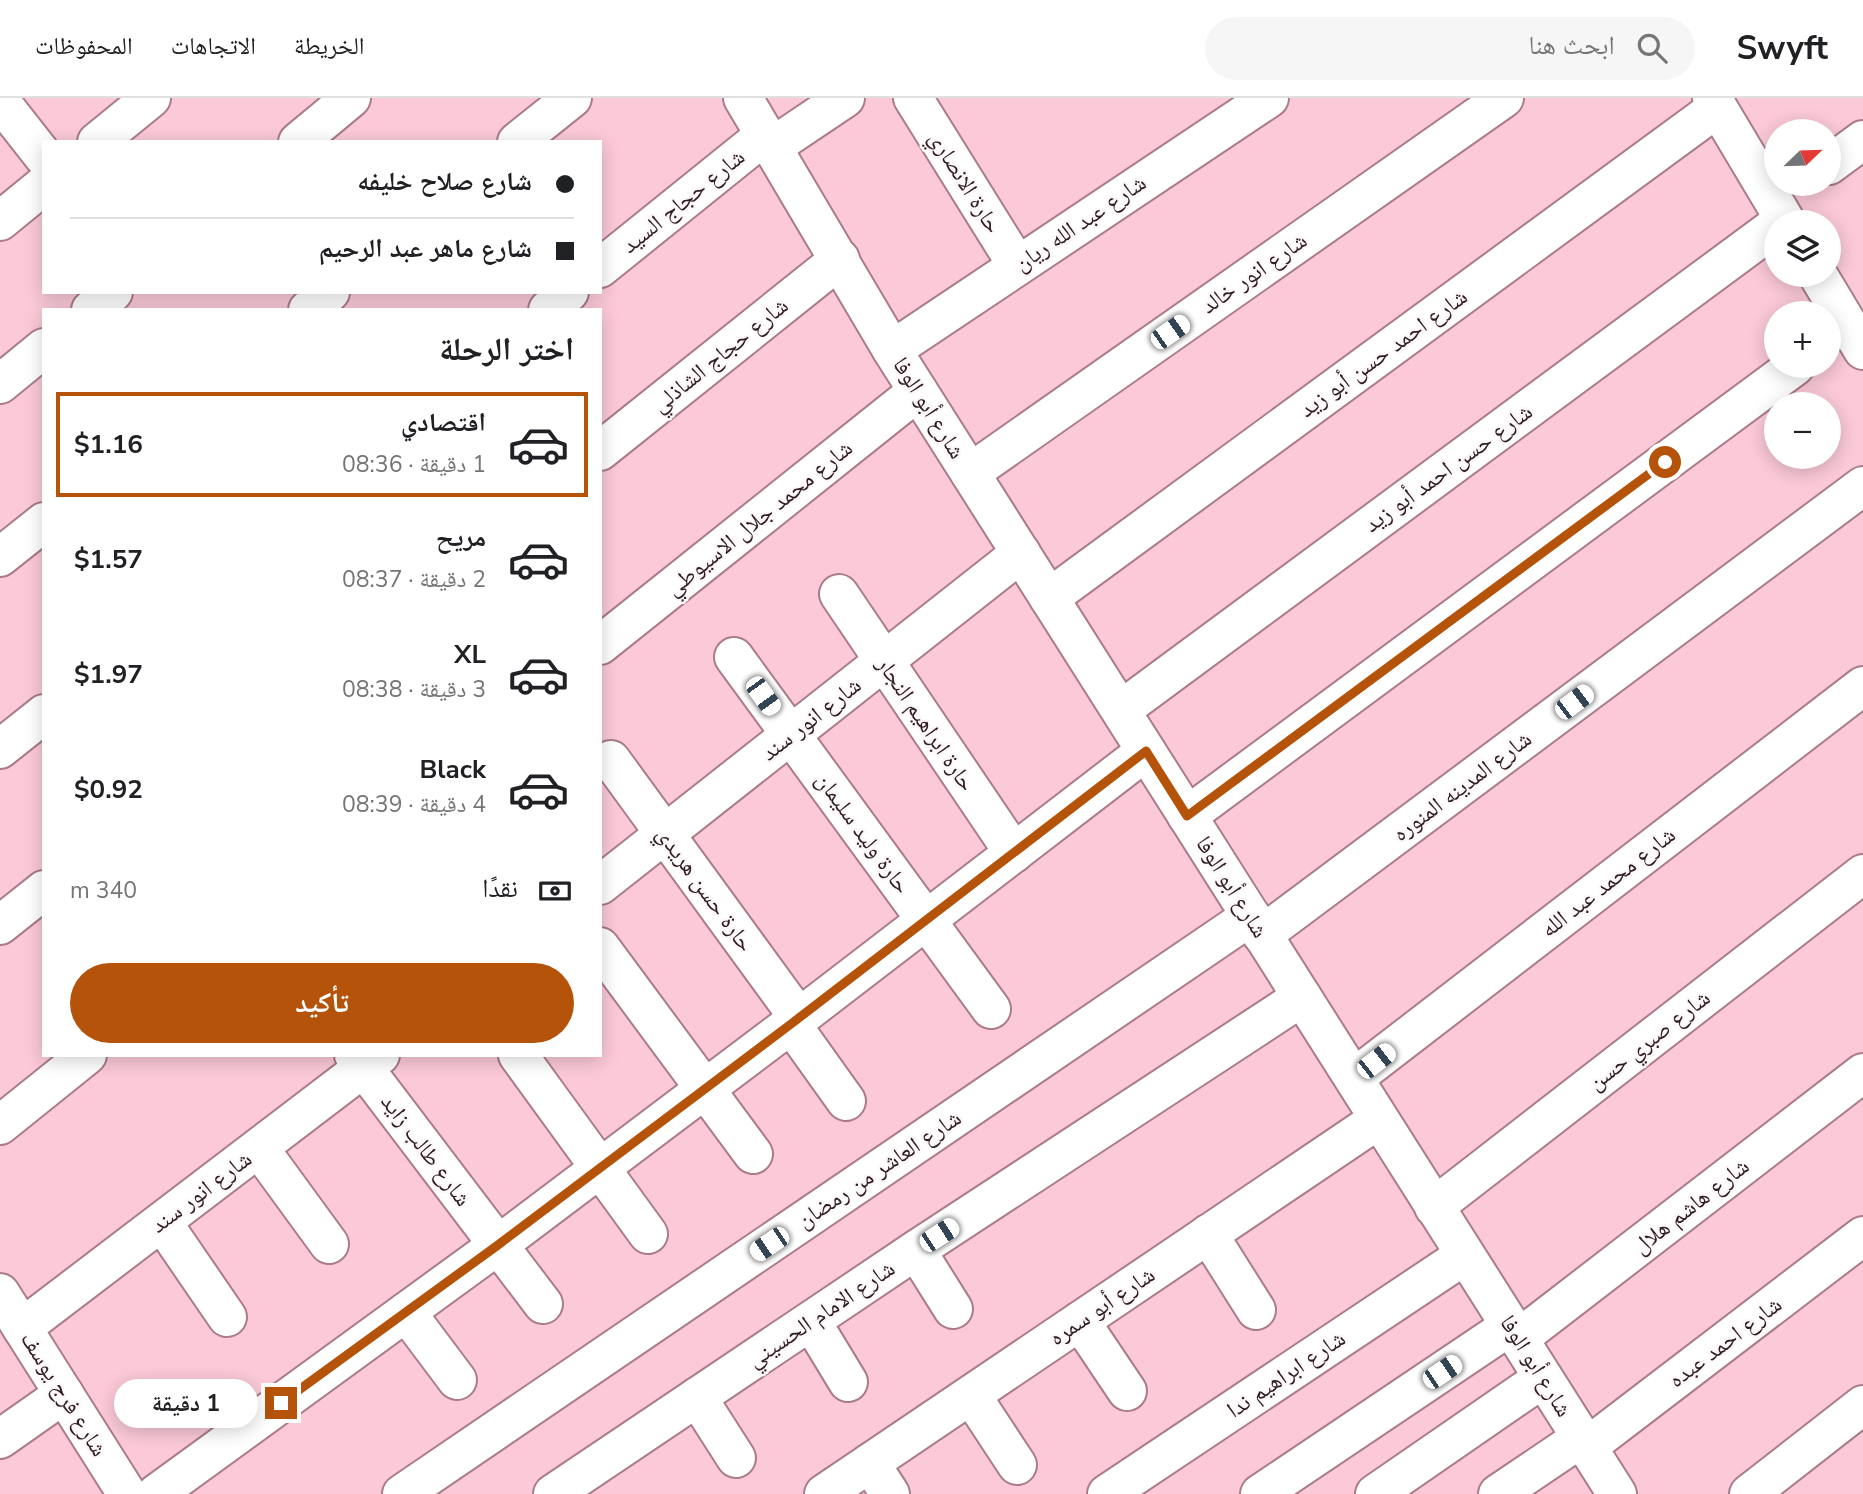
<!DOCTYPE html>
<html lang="ar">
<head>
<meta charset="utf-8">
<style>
  :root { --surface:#fff; --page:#f6f6f6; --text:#202124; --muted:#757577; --line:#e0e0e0; --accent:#b45309 }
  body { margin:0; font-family:"Nunito Sans","Noto Naskh Arabic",sans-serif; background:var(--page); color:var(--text); direction:rtl; height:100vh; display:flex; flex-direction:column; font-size:26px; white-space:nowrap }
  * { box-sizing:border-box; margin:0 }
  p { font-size:23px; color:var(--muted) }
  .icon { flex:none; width:38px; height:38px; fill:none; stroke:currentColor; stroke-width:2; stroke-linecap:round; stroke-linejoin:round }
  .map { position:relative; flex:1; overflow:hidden; direction:ltr }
  .drawer { position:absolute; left:42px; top:210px; width:560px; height:749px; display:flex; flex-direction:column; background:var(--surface); border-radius:0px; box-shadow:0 4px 18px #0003; direction:rtl }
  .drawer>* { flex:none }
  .top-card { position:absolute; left:42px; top:42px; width:560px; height:154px; border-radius:0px; box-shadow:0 4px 18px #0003; direction:rtl; display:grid; align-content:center; height:154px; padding:0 28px; background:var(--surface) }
  .needle { width:46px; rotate:67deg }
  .controls { position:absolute; left:1764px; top:21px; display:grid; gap:14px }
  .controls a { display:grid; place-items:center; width:77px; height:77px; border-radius:50%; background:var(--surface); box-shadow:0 4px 18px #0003; font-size:35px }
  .end { position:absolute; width:32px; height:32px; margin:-16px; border:9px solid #b45309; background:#fff; box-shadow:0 0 0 4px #fff }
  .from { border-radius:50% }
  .bubble { position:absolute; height:49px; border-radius:24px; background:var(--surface); box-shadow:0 4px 18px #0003; font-size:23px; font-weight:700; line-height:49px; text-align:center; direction:rtl }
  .car { position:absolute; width:21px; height:42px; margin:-21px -10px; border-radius:9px; box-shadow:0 0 5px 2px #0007; background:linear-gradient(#fff 24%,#345 0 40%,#fff 0 76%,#345 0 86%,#fff 0) }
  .top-card b { display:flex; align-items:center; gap:24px; height:66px; font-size:26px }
  .top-card b+b { border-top:2px solid var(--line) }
  .top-card i { width:18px; height:18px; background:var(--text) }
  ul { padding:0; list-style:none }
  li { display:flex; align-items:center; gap:21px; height:105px; margin:0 14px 10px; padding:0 14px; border:4px solid transparent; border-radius:0px }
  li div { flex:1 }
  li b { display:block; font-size:26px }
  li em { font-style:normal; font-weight:700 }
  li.active { border-color:var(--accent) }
  li>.icon { width:63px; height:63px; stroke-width:1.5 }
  h2 { padding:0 28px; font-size:32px; line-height:84px }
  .pay { display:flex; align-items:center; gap:18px; height:77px; padding:0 28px; font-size:26px }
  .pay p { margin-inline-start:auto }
  .button { display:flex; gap:14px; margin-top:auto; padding:14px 28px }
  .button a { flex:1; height:80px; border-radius:42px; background:var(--accent); color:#fff; font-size:28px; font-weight:700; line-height:80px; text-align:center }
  header { display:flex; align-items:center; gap:42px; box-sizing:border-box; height:98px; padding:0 35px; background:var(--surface); border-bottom:2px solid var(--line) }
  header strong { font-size:33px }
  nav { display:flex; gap:38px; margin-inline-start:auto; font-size:24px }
  .search { width:490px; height:63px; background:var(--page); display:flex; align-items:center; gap:18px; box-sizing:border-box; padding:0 24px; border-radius:38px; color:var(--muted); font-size:26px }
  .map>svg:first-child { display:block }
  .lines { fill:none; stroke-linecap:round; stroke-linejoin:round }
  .minor-casing { stroke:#aa7c89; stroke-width:42 }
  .minor { stroke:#fff; stroke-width:38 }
  .route { stroke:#b45309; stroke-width:9 }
  .labels { text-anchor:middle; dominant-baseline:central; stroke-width:5; stroke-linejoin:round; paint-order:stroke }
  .street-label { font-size:23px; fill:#2e1c21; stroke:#fdf8f9 }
</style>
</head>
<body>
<header>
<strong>Swyft</strong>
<div class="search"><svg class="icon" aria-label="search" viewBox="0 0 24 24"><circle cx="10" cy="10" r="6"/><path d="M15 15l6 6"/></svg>ابحث هنا</div>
<nav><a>الخريطة</a><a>الاتجاهات</a><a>المحفوظات</a></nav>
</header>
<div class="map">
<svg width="1863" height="1396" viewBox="0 0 1863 1396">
  <rect width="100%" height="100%" fill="#fbc9d7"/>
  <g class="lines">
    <defs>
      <g id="minor">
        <path d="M743,0L892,252L1617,1396"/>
        <path d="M913,0L1017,167"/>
        <path d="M1712,0L1786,124"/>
        <path d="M0,3L44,59"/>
        <path d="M97,44L151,0"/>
        <path d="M298,44L351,0"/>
        <path d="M517,44L572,0"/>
        <path d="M772,49L845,0"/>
        <path d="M1829,67L1863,42"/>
        <path d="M0,123L44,87"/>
        <path d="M600,170L765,37"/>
        <path d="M1818,177L1863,252"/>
        <path d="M91,212L113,194"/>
        <path d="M308,212L330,194"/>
        <path d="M548,212L569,194"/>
        <path d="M892,252L1269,0"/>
        <path d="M0,286L44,250"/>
        <path d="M600,353L840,161"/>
        <path d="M970,375L1504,0"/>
        <path d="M0,459L44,424"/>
        <path d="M839,496L1014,755"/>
        <path d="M1049,500L1717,10"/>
        <path d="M600,547L918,293"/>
        <path d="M734,559L991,911"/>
        <path d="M1121,612L1776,128"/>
        <path d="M0,651L44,616"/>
        <path d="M611,662L799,920"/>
        <path d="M1187,718L1795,268"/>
        <path d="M600,787L1021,455"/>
        <path d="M0,827L44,792"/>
        <path d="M1262,837L1863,388"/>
        <path d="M600,849L753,1056"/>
        <path d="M791,926L846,1003"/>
        <path d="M354,957L543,1206"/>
        <path d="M518,957L648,1136"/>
        <path d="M1354,980L1863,588"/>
        <path d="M0,1027L87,957"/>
        <path d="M259,1050L329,1146"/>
        <path d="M1434,1109L1863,776"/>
        <path d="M162,1124L227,1219"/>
        <path d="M1208,1136L1256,1212"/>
        <path d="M916,1152L953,1211"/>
        <path d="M0,1195L127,1396"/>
        <path d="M406,1214L457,1282"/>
        <path d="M811,1223L848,1284"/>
        <path d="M1080,1223L1127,1293"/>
        <path d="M22,1230L380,957"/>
        <path d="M1518,1241L1863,975"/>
        <path d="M971,1297L1017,1367"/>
        <path d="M697,1299L736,1360"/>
        <path d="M0,1341L64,1296"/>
        <path d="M1587,1349L1863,1138"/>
        <path d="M870,1365L890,1396"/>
        <path d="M156,1396L498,1147L791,926L1146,653"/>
        <path d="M402,1396L1251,818"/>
        <path d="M553,1396L916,1152L1302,899"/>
        <path d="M824,1396L1379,1021"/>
        <path d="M1107,1396L1465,1157"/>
        <path d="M1260,1396L1510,1228"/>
        <path d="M1375,1396L1543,1280"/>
        <path d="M1498,1396L1581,1340"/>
        <path d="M1749,1396L1863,1307"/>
      </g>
    </defs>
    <use href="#minor" class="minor-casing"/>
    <use href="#minor" class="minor"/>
  </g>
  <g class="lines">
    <path class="route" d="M281,1305L498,1147L791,926L1146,653L1187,718L1665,364"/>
  </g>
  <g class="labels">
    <g class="street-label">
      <text transform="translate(965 84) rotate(58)">حارة الانصاري</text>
      <text transform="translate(683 103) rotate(-39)">شارع حجاج السيد</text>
      <text transform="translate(1080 125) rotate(-34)">شارع عبد الله ريان</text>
      <text transform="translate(1254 175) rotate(-35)">شارع انور خالد</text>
      <text transform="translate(1383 255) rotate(-36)">شارع احمد حسن أبو زيد</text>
      <text transform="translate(720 257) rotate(-39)">شارع حجاج الشاذلي</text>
      <text transform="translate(929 310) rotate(58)">شارع أبو الوفا</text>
      <text transform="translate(1448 370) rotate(-36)">شارع حسن احمد أبو زيد</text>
      <text transform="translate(759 420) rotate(-39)">شارع محمد جلال الاسيوطي</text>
      <text transform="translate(811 621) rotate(-38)">شارع انور سند</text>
      <text transform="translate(926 626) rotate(56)">حارة ابراهيم النجار</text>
      <text transform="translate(1462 688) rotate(-37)">شارع المدينه المنوره</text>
      <text transform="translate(863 735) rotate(54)">حارة وليد سليمان</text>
      <text transform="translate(1608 784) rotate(-38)">شارع محمد عبد الله</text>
      <text transform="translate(1232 789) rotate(58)">شارع أبو الوفا</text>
      <text transform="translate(705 791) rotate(54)">حارة حسن هريدي</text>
      <text transform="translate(1649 942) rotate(-38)">شارع صبري حسن</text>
      <text transform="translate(426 1052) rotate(53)">شارع طالب زايد</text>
      <text transform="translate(879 1071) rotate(-34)">شارع العاشر من رمضان</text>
      <text transform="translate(201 1094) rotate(-37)">شارع انور سند</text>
      <text transform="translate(1691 1108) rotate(-38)">شارع هاشم هلال</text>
      <text transform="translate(1102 1208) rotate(-34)">شارع أبو سمره</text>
      <text transform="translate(821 1216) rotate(-34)">شارع الامام الحسيني</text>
      <text transform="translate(1725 1244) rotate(-37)">شارع احمد عبده</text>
      <text transform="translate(1536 1268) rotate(58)">شارع أبو الوفا</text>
      <text transform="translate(1286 1276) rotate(-34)">شارع ابراهيم ندا</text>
      <text transform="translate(64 1296) rotate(58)">شارع فرج يوسف</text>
    </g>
  </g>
</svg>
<div class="controls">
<a><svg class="needle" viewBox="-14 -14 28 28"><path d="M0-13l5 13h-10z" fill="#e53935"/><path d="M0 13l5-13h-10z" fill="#757577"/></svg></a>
<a><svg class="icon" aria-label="layers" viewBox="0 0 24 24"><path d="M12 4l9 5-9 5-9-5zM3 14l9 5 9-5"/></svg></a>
<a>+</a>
<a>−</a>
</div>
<i class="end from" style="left:1665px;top:364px"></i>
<i class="end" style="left:281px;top:1305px"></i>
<div class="bubble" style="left:114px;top:1281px;width:144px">1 دقيقة</div>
<i class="car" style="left:1170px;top:234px;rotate:55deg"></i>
<i class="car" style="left:763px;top:598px;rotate:144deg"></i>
<i class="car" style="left:1574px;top:604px;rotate:53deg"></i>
<i class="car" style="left:1376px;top:963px;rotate:52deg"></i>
<i class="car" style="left:939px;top:1137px;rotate:57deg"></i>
<i class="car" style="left:769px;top:1146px;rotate:236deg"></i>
<i class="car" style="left:1442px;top:1274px;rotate:56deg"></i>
<div class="top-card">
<b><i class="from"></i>شارع صلاح خليفه</b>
<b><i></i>شارع ماهر عبد الرحيم</b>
</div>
<section class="drawer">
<h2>اختر الرحلة</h2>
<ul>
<li class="active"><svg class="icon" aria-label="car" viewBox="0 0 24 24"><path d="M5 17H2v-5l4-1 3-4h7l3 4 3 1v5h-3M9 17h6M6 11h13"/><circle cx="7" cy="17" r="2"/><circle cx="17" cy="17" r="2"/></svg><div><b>اقتصادي</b><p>1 دقيقة · 08:36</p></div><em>$1.16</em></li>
<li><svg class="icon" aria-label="car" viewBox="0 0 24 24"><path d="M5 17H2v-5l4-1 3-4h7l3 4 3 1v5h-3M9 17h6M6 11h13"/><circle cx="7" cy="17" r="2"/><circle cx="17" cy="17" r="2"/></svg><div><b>مريح</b><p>2 دقيقة · 08:37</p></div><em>$1.57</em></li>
<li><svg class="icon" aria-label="car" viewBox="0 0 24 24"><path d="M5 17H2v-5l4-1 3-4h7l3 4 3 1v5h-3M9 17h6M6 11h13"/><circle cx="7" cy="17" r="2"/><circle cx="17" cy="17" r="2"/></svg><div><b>XL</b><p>3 دقيقة · 08:38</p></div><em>$1.97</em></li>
<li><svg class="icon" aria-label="car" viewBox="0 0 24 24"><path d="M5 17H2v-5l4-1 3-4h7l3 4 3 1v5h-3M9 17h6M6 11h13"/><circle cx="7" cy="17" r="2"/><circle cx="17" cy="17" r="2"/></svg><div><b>Black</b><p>4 دقيقة · 08:39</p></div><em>$0.92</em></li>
</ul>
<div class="pay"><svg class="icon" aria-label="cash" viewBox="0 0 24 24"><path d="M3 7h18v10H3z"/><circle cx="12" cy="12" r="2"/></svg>نقدًا<p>340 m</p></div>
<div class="button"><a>تأكيد</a></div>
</section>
</div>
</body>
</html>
